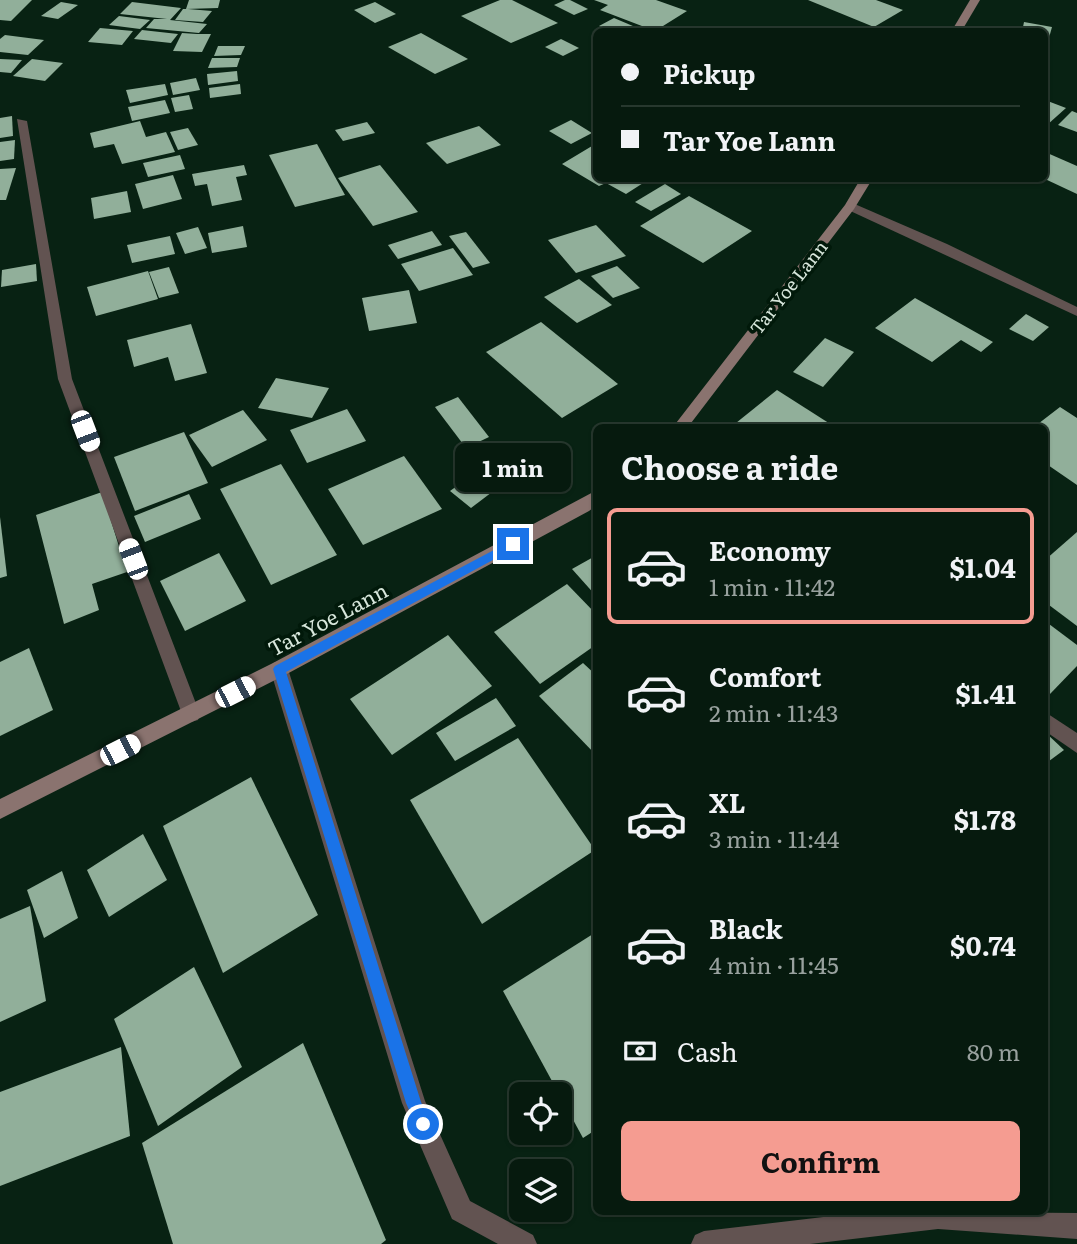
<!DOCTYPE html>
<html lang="en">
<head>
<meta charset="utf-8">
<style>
  :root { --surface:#061a0e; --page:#0f2317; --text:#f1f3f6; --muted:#98a19e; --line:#27382e; --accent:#f59c91 }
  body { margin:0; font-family:Literata,serif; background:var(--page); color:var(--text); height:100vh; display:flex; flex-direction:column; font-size:26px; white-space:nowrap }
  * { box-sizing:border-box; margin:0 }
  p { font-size:23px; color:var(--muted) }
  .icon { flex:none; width:38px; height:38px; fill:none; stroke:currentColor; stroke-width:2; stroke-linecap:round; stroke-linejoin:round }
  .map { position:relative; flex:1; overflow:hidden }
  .panel { position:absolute; left:593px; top:424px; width:455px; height:791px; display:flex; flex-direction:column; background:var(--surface); border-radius:10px; box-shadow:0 2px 5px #0004,0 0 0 2px var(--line) }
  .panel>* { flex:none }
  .guide { position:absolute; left:593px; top:28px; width:455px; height:154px; border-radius:10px; box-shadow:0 2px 5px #0004,0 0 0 2px var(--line); display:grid; align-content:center; height:154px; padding:0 28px; background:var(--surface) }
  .fabs { position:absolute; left:509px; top:1082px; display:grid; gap:14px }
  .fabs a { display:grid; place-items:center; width:63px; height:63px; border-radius:10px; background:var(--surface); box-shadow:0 2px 5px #0004,0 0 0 2px var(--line); font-size:35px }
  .end { position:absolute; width:32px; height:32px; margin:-16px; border:9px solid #1a73e8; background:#fff; box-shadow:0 0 0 4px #fff }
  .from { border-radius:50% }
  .bubble { position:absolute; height:49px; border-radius:10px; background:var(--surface); box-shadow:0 2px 5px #0004,0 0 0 2px var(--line); font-size:23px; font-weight:700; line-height:49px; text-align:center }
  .car { position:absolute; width:21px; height:42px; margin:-21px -10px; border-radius:9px; box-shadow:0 0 5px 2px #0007; background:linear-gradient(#fff 24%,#345 0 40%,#fff 0 76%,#345 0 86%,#fff 0) }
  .guide b { display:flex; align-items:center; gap:24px; height:66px; font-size:26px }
  .guide b+b { border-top:2px solid var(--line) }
  .guide i { width:18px; height:18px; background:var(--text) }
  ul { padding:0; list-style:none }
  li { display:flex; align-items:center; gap:21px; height:116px; margin:0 14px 10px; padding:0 14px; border:4px solid transparent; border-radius:10px }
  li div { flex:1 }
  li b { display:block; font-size:26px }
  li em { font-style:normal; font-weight:700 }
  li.active { border-color:var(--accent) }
  li>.icon { width:63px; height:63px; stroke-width:1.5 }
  h2 { padding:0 28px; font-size:32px; line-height:84px }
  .pay { display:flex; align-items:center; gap:18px; height:77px; padding:0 28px; font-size:26px }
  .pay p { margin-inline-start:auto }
  .primary-button { display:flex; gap:14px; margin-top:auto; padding:14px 28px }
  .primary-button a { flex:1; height:80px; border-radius:10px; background:var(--accent); color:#111; font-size:28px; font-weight:700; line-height:80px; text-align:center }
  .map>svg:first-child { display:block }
  .building { fill:#91af9a }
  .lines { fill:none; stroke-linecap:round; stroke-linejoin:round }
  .service { fill:#625351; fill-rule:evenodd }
  .minor { fill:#625351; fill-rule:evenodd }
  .secondary { fill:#8a736f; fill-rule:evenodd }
  .route { fill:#1a73e8 }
  .labels { text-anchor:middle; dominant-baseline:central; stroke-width:7; stroke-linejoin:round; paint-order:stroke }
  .far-street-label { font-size:18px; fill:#d7e6db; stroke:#01190a }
  .street-label { font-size:21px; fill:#d7e6db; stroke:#01190a }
</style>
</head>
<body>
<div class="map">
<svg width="1077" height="1244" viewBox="0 0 1077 1244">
  <rect width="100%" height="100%" fill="#082213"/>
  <g class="building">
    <path d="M0,0H32L11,21L0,20Z"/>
    <path d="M189,0H220L218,8L186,9Z"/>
    <path d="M500,0H512L558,23L511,43L461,16Z"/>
    <path d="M565,0H570L588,9L574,15L554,5Z"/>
    <path d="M594,0H656L687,11L655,31L600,10L608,5Z"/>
    <path d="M808,0H876L903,10L874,27Z"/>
    <path d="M61,2L78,5L58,19L41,16Z"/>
    <path d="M132,2L181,8L170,20L207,24L199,33L146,28L154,19H167L120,14Z"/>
    <path d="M375,2L396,14L375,23L354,10Z"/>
    <path d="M183,9H188L212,11L203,22L175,20Z"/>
    <path d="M119,16L150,20L140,29L109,25Z"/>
    <path d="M614,18L647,32H612L599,26Z"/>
    <path d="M1024,22L1052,27L1047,45H1045V32H1022Z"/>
    <path d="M100,28L133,31L122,45L88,42Z"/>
    <path d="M142,30L178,34L171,43L134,39Z"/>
    <path d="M182,33L197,34H211L202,52L173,51Z"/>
    <path d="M421,33L468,59L435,74L388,47Z"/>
    <path d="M5,35L44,40L28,55L0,52V39Z"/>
    <path d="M561,39L579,48L563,56L545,47Z"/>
    <path d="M218,46H245L241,55L214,56Z"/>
    <path d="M212,58H240L237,67L208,68Z"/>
    <path d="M0,59L22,60L11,73L0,72Z"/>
    <path d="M32,59L63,63L45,81L13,76Z"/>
    <path d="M237,71L238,81L208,85L207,74Z"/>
    <path d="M196,78L200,90L173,95L170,83Z"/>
    <path d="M165,84L168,95L130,103L126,90Z"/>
    <path d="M240,84L241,94L210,98L209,88Z"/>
    <path d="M189,95L193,109L175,112L171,98Z"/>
    <path d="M165,100L170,113L132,121L128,107Z"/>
    <path d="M1045,100L1066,108L1047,125L1045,124Z"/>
    <path d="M1072,111L1077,113V132L1058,125Z"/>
    <path d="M12,116L13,136L0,138V118Z"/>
    <path d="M571,120L592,133L571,144L549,131Z"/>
    <path d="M140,121L146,137L166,132L175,152L122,164L114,144L94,148L90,133Z"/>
    <path d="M367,122L375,133L343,141L335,130Z"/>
    <path d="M479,126L501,145L447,164L426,143Z"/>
    <path d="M188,128L198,145L178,150L170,132Z"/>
    <path d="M15,140L14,159L0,161V142Z"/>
    <path d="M317,144L345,195L295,207L269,155Z"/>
    <path d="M592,146L597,149V178H651L626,194L606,183L599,186L562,164Z"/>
    <path d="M1045,152L1077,166V194L1045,179Z"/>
    <path d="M180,155L185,169L148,177L143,163Z"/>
    <path d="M244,165L247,175L236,177L242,200L212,206L207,184L195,186L192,174Z"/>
    <path d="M380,165L418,212L373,226L338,178Z"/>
    <path d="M16,168L6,200H0V169Z"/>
    <path d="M173,175L182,199L143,209L135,184Z"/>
    <path d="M665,184L681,194L651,211L635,202Z"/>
    <path d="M127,191L131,212L94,219L91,198Z"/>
    <path d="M689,196L752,231L703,263L640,226Z"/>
    <path d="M596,225L626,256L576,273L548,240Z"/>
    <path d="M243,226L247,247L212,253L208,233Z"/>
    <path d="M198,227L207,248L185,254L176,233Z"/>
    <path d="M432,231L442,245L398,259L388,245Z"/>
    <path d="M466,232L490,263L473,268L449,236Z"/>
    <path d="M170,236L175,254L132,263L127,245Z"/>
    <path d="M453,248L473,275L419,291L401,264Z"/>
    <path d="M36,264L37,281L1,287L2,270Z"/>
    <path d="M617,266L640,288L613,298L591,276Z"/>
    <path d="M169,267L179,293L159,298L149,272Z"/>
    <path d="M148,271L158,299L96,316L87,287Z"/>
    <path d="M579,279L612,305L577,323L544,297Z"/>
    <path d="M409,290L417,323L369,331L362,298Z"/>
    <path d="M915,298L993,342L981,352L961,340L932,362L875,328Z"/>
    <path d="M1026,314L1049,327L1033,341L1009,329Z"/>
    <path d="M541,322L618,384L562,418L486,352Z"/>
    <path d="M191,324L207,373L175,381L168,357L134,367L127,340Z"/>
    <path d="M825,338L854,352L823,387L793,372Z"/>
    <path d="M276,378L329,388L312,418L258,408Z"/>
    <path d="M777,390L835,427H731Z"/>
    <path d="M458,397L489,437L466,448L435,407Z"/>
    <path d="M1060,407L1077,418V485L1045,463V427H1034Z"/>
    <path d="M347,409L366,441L307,463L290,430Z"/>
    <path d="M243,410L267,440L212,467L189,435Z"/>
    <path d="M184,432L208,483L135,511L114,457Z"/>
    <path d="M404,456L442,509L363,545L328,489Z"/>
    <path d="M281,464L337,555L271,585L220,489Z"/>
    <path d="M483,467L504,483L471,508L450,491Z"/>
    <path d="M102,492L127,572L92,584L99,610L64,624L36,515Z"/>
    <path d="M189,494L201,519L145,542L134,516Z"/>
    <path d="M0,517L7,576L0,578Z"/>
    <path d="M1077,532V626L1045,602V560Z"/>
    <path d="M219,553L246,601L185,631L160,581Z"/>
    <path d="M597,555V597L572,569Z"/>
    <path d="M567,584L597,615V644L540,684L494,632Z"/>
    <path d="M1045,621L1077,645V666L1050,694L1045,691Z"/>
    <path d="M448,635L492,686L392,755L350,699Z"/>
    <path d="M29,648L53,710L0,736V662Z"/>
    <path d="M583,663L597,676V756L539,696Z"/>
    <path d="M496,698L516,726L455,761L436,733Z"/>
    <path d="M1045,732L1064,750L1045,764Z"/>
    <path d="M518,738L595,850L482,924L410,800Z"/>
    <path d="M251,777L318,915L223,973L163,826Z"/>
    <path d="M143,834L167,880L109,917L87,870Z"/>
    <path d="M62,871L78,918L44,938L27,890Z"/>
    <path d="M30,906L46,1001L0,1022V919Z"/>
    <path d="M593,934L597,940V1129L583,1138L503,991Z"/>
    <path d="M194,967L242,1067L158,1126L114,1019Z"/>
    <path d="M303,1043L386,1240L381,1244H173L142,1143Z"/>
    <path d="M121,1047L130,1136L0,1186V1092Z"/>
  </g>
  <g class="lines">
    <path class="service" d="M850,202L947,244L1077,307V316L846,209V203Z"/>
    <g class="minor">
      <path d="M17,119L27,121L72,379L200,714L198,720L191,722L184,720L182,714L58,379Z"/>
      <path d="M279,661L285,663L288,669L425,1101L470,1201L533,1235L537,1244H498L452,1219L402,1103L270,669L273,663Z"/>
      <path d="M1045,712L1077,733V753L1045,731Z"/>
      <path d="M874,1211L1077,1213V1239L938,1229L810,1244H691L695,1235L704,1231Z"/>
    </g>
    <g class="secondary">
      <path d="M970,0H980L961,32H951Z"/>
      <path d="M861,178H873L854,209L688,427H673L845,205Z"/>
      <path d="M597,490V505L589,511L285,675L0,819V799L273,663Z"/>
    </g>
  </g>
  <path class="route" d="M513,540L517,541V547L286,672L421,1102L431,1124L429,1130L423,1132L418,1130L406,1103L273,669L275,666Z"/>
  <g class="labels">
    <g class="far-street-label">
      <text transform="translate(788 287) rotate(-52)">Tar Yoe Lann</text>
    </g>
    <g class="street-label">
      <text transform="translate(327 618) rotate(-28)">Tar Yoe Lann</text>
    </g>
  </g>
</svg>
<div class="fabs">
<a><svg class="icon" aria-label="locate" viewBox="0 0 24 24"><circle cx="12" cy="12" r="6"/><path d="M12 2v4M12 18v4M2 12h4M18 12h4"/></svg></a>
<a><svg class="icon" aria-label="layers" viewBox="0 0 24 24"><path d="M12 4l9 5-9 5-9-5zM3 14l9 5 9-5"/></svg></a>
</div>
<i class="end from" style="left:423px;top:1124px"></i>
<i class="end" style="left:513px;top:544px"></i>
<div class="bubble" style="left:455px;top:443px;width:116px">1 min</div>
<i class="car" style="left:85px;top:431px;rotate:159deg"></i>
<i class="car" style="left:133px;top:559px;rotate:339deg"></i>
<i class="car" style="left:235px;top:692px;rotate:63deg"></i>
<i class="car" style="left:120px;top:750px;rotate:63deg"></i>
<div class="guide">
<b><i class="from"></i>Pickup</b>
<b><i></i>Tar Yoe Lann</b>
</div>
<section class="panel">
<h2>Choose a ride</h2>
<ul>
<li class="active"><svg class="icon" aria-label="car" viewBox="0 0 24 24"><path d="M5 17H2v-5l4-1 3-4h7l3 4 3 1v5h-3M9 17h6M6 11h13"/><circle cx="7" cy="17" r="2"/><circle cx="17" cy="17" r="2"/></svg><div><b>Economy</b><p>1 min · 11:42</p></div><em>$1.04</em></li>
<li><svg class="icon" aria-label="car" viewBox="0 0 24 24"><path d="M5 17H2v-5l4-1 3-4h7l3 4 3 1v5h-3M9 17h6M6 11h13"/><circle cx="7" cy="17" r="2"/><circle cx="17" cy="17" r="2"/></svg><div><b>Comfort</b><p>2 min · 11:43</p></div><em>$1.41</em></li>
<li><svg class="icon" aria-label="car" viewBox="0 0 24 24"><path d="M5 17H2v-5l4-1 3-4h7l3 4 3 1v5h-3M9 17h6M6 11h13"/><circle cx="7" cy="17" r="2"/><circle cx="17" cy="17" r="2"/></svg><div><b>XL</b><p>3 min · 11:44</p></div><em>$1.78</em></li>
<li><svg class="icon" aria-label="car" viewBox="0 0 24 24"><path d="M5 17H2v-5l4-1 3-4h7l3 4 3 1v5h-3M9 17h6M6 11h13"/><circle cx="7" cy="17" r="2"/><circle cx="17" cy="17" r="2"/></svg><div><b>Black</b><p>4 min · 11:45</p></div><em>$0.74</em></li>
</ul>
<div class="pay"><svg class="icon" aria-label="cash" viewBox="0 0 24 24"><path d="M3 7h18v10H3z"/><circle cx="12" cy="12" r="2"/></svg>Cash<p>80 m</p></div>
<div class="primary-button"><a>Confirm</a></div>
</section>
</div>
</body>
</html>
